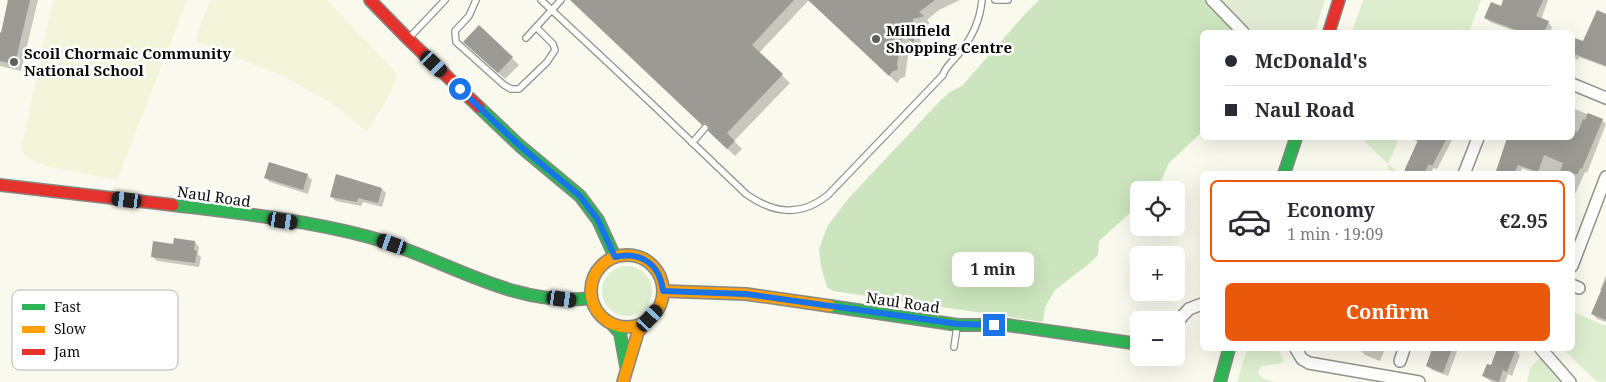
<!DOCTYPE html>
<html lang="en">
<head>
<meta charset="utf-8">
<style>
  :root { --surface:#fff; --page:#f2f2f3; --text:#2b2b33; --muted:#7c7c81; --line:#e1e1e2; --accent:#ea580c }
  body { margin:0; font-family:"Noto Serif",serif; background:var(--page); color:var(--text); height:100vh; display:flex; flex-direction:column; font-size:19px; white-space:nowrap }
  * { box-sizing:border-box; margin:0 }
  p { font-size:16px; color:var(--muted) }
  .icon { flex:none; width:28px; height:28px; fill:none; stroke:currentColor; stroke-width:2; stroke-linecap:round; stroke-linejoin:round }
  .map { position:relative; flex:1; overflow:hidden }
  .panel { position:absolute; left:1200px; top:171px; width:375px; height:180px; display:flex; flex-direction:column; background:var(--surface); border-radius:8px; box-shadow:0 5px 20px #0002 }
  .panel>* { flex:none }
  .guide { position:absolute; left:1200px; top:30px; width:375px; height:110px; border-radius:8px; box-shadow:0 5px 20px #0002; display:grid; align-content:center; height:110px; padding:0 25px; background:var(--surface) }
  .tools { position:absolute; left:1130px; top:181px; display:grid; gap:10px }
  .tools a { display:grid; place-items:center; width:55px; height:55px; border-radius:8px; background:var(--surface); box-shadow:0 5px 20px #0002; font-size:25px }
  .end { position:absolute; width:22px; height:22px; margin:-11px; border:6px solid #1a73e8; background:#fff; box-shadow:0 0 0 2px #fff }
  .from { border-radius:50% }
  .bubble { position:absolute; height:35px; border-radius:8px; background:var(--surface); box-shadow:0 5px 20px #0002; font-size:16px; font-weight:700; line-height:35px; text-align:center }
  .car { position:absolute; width:15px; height:30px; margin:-15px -8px; border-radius:6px; box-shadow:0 0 4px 1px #0007; background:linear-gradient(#222 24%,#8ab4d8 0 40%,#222 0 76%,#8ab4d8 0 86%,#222 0) }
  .guide b { display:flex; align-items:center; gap:18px; height:48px; font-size:19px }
  .guide b+b { border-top:1px solid var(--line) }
  .guide i { width:12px; height:12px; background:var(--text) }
  ul { padding:9px 0 0; list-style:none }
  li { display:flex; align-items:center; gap:15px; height:82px; margin:0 10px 8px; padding:0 15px; border:2px solid transparent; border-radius:8px }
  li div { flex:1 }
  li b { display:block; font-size:19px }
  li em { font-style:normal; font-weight:700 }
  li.on { border-color:var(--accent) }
  li>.icon { width:45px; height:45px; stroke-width:1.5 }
  .primary-button { display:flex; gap:10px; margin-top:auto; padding:10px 25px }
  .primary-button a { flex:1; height:58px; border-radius:8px; background:var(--accent); color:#fff; font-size:20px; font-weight:700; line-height:58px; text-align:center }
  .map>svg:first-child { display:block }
  .farmland { fill:#f3f5db }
  .green { fill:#ddeecf }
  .forest { fill:#cce5be }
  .cemetery { fill:#e1ead3 }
  .shadow { fill:#0003 }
  .building { fill:#9c9a94 }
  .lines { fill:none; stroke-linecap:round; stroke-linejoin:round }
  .lane-casing { stroke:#92928d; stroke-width:8 }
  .street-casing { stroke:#92928d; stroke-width:14 }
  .fast-casing { stroke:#888883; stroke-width:14 }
  .slow-casing { stroke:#888883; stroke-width:14 }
  .jam-casing { stroke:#888883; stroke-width:14 }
  .lane { stroke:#fefefc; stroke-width:5.5 }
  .street { stroke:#fefefc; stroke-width:11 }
  .fast { stroke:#30b455; stroke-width:11 }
  .slow { stroke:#ff9f0a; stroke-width:11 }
  .jam { stroke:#e5322d; stroke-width:11 }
  .route { stroke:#1a73e8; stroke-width:6 }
  .poi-dot { fill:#5e5e5a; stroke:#fff; stroke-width:2 }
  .labels { text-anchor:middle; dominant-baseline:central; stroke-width:5; stroke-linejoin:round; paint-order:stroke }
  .poi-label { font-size:15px; font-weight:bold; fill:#0a0a0a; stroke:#fff; text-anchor:start }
  .street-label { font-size:15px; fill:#0a0a0a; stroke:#fff }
  .key { fill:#fff; stroke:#b6b6b6; stroke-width:1 }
  .key-label { font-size:14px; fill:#0a0a0a }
</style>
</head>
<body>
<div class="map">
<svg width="1606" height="382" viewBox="0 0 1606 382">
  <rect width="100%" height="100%" fill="#f9f9ee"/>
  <g class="farmland">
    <path d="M53,0H187L117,180L50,167L32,161L21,151Z"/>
    <path d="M210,0H327L395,71L397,75L390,94L370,127L368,130L363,129L336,106L283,76L213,49L197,41L196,38Z"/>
  </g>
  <g class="green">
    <path d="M1363,0H1481L1469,32H1352Z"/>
    <path d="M1361,138H1399L1388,164L1400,174H1394L1388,168V164Z"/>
    <circle cx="627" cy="291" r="25"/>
    <path d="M1573,312L1606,326V382L1596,381L1563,349H1572Z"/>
    <path d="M1247,349H1278L1284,361L1279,364L1261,366L1258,373L1264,379L1274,382H1237Z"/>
    <path d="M1540,358L1563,382H1527L1530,368Z"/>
  </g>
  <path class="forest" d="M1039,0H1205L1236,32H1202V132L1169,163L1159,185L1153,190H1139V205L1099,241L1098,255L1090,263L1055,290L1045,307L1043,322L833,291L827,287L821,267L819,249L828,225L848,199L939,102L950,92L962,86L1025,14Z"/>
  <path class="cemetery" d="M1217,0H1325L1315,32H1249Z"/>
  <g class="shadow">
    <path d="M6,0H38L21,71L0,66V34H2L9,1Z"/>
    <path d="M575,0H960L939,10L927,20L930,24L920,26L921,49L910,41L905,77L901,78L897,83L809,0L759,53L790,83L734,141L742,149L735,156L575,2Z"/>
    <path d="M1505,0H1548L1541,20L1548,22L1552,27L1551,30L1558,32H1517L1490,22L1485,18L1501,8Z"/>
    <path d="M1606,16V67L1579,57L1578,60L1572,57V39L1584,43Z"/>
    <path d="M479,27L519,65L505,79L472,49Z"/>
    <path d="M1572,106L1575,109L1602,120L1606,124L1587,173L1585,172L1572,201V174H1538L1522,168L1520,174H1495L1509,138H1572Z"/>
    <path d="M1410,138H1453L1437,169L1433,168L1431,174H1410L1407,170L1418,142Z"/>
    <path d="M307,175L312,180L308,194L270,182L266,178Z"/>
    <path d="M382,189L386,193L382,207L363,202L361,206L336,201L331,196Z"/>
    <path d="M195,242L199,247L198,254L201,257L199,267L157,261L152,256L175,245Z"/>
    <path d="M1606,275V322L1597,319L1593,314L1602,291L1600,290Z"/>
    <path d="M1361,349H1385L1380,361L1365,355L1360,350Z"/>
    <path d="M1433,349H1458L1448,376L1432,370L1427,366Z"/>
    <path d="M1499,349H1520L1518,353L1520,355L1512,376L1508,374L1505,382H1492L1483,376L1492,367Z"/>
  </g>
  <g class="building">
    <path d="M8,0H30L15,64L0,61V32L1,33Z"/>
    <path d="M570,0H794L752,45L783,74L727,133L735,141L727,149L708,131L710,128L708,125L705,123L702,125Z"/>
    <path d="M808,0H935L919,12L924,16L913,19L914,43L903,35L897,64L898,70L893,71L889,76Z"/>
    <path d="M1503,0H1543L1536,16L1549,21L1544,32H1522L1484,18L1491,2L1501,6Z"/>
    <path d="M1597,10L1606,14V66L1572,53V37L1583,41Z"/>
    <path d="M479,25L513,57L498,73L463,42Z"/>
    <path d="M1588,113L1603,119L1582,169L1580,168L1578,174H1559L1563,163L1544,155L1538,172L1518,165L1514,174H1495L1507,138H1572V130L1578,132L1583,119L1585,120Z"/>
    <path d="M1419,138H1447L1432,166L1429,164L1424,174H1412L1405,171V169Z"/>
    <path d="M269,162L308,174L303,190L264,178Z"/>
    <path d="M336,174L382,188L378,203L358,198L357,202L330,197Z"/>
    <path d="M174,238L195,241L194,250L197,251L195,263L151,257L153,241L173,244Z"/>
    <path d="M1606,279V320L1591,314Z"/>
    <path d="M1432,349H1452L1443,373L1426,366Z"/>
    <path d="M1497,349H1516L1507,372L1503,370L1499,382L1482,376L1487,364L1491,365Z"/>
  </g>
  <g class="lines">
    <defs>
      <g id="lane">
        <path d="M476,0L469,16L455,31L456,42L504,85L511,89H519L547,62L555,50L553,44L536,27"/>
        <path d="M541,0L652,104L746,194C774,214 801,217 828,195L943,75C945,67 951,63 957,56C971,40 980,21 982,0"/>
        <path d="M995,0H1008"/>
        <path d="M409,38L445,0"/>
        <path d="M526,38L561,0"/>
        <path d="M692,143L705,128"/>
        <path d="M954,347L957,327"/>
      </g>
      <g id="street">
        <path d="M1212,0L1243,32"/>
        <path d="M1572,84L1606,98"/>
        <path d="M1464,174L1478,138"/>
        <path d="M1572,266L1606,177"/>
        <path d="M1572,285L1579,288"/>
        <path d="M1176,323L1189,309L1202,304"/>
        <path d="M1296,349L1302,359L1309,363L1419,382"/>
        <path d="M1541,349L1570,382"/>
        <path d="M1400,361L1404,349"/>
      </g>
      <g id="fast">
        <path d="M479,107L520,146L580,196L598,220L615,257"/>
        <path d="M1284,174L1296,138"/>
        <path d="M173,205C239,213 305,220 369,237C440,256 514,309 591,298"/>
        <path d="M830,306L958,325H1007L1139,344"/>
        <path d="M612,324L620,333L626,366"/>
        <path d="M1220,382L1229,349"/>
      </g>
      <g id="slow">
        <circle cx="627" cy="291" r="36"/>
        <path d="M663,291L746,294L830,306"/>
        <path d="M623,382L638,332L648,320"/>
      </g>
      <g id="jam">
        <path d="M370,0L408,39L479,107"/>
        <path d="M1329,32L1339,0"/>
        <path d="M0,185L173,205"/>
      </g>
    </defs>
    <use href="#lane" class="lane-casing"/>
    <use href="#street" class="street-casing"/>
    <use href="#fast" class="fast-casing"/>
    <use href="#slow" class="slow-casing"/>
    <use href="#jam" class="jam-casing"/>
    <use href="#lane" class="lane"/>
    <use href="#street" class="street"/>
    <use href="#fast" class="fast"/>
    <use href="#slow" class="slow"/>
    <use href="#jam" class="jam"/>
  </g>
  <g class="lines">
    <path class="route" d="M460,89L520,146L580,196L598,220L615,257C641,251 660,264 663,291L746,294L958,324L994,325"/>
  </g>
  <g class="poi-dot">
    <circle cx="876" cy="39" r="5"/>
    <circle cx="14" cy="62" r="5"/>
  </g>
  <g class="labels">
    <g class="poi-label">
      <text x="886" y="30">Millfield<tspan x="886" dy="17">Shopping Centre</tspan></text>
      <text x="24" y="53">Scoil Chormaic Community<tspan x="24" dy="17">National School</tspan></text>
    </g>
    <g class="street-label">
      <text transform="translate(214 196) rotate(8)">Naul Road</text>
      <text transform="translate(903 302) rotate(8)">Naul Road</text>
    </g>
  </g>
  <rect x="12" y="290" width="166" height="80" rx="8" class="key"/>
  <rect x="22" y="304" width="23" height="6" fill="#30b455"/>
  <rect x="22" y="326" width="23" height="7" fill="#ff9f0a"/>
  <rect x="22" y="349" width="23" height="6" fill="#e5322d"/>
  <g class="key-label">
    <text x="54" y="312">Fast</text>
    <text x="54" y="334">Slow</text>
    <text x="54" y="357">Jam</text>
  </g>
</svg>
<div class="tools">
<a><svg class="icon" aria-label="locate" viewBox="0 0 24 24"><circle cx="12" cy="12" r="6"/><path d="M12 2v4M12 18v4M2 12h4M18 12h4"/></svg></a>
<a>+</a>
<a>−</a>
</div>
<i class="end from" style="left:460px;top:89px"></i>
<i class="end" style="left:994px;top:325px"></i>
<div class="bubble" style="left:952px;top:252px;width:82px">1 min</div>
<i class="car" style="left:434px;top:64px;rotate:134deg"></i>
<i class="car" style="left:127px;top:200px;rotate:277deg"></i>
<i class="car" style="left:283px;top:221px;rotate:99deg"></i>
<i class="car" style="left:392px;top:244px;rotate:289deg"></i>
<i class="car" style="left:562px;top:299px;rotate:98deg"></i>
<i class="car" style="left:650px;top:318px;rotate:42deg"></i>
<div class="guide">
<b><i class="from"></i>McDonald's</b>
<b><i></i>Naul Road</b>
</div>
<section class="panel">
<ul>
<li class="on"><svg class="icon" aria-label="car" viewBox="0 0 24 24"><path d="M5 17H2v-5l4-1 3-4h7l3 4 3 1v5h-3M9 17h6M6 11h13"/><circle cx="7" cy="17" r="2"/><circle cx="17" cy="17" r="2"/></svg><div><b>Economy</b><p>1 min · 19:09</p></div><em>€2.95</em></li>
</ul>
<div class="primary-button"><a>Confirm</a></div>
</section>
</div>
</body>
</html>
